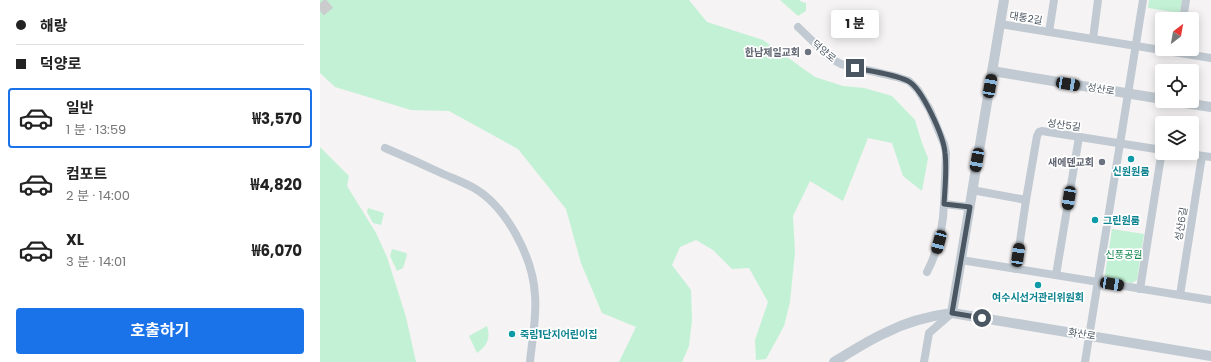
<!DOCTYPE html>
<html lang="ko">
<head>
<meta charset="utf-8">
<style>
  :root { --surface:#fff; --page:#f6f6f6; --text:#222; --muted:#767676; --line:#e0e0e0; --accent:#1a73e8 }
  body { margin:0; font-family:Poppins,"Noto Sans KR",sans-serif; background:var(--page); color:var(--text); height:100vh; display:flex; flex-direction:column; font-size:15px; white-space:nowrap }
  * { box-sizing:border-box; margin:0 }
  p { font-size:13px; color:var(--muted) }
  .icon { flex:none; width:22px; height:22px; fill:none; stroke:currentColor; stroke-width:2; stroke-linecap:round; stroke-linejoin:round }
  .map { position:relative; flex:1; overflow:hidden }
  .drawer { display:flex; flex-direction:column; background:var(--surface); width:320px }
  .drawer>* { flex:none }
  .guide { display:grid; align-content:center; height:88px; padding:0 16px; background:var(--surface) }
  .needle { width:26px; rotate:31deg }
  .tools { position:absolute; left:835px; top:12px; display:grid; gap:8px }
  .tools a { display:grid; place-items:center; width:44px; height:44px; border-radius:4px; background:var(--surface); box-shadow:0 2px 10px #0003; font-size:20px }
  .end { position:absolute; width:18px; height:18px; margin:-9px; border:5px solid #4a5661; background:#fff; box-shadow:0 0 0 2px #fff }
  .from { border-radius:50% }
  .bubble { position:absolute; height:28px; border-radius:4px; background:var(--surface); box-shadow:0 2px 10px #0003; font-size:13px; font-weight:700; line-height:28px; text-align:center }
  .car { position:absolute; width:12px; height:24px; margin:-12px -6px; border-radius:5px; box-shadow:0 0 3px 1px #0007; background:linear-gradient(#222 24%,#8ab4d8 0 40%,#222 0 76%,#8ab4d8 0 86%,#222 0) }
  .guide b { display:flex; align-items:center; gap:14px; height:38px; font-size:15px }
  .guide b+b { border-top:1px solid var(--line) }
  .guide i { width:10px; height:10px; background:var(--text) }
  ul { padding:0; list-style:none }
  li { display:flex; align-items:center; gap:12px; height:60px; margin:0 8px 6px; padding:0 8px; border:2px solid transparent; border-radius:4px }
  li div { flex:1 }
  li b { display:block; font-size:15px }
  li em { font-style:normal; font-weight:700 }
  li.current { border-color:var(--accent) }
  li>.icon { width:36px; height:36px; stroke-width:1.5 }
  .primary-button { display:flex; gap:8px; margin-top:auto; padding:8px 16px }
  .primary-button a { flex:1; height:46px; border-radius:4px; background:var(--accent); color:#fff; font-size:16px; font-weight:700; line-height:46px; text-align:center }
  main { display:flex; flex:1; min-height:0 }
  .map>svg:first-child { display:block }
  .green { fill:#c3f1d5 }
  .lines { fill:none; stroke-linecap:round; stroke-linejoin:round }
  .secondary-tunnel { stroke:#caccce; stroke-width:12; stroke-dasharray:12 6; stroke-linecap:butt }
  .minor { stroke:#c1cad2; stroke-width:8 }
  .tertiary { stroke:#c1cad2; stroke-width:10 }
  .route { stroke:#4a5661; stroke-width:5 }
  .worship-dot { fill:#6b7280; stroke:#fff; stroke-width:1.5 }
  .culture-dot { fill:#0f9aa8; stroke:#fff; stroke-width:1.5 }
  .labels { text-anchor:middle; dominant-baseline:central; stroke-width:3.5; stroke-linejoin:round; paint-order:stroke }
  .street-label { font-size:10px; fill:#4a5661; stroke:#fff }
  .worship-label { font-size:10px; font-weight:bold; fill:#5b616d; stroke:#fff; text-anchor:end }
  .culture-label { font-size:10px; font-weight:bold; fill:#0d838f; stroke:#fff }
  .park-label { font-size:10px; fill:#17864f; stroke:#fff }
</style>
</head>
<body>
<main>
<section class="drawer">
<div class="guide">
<b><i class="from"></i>해랑</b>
<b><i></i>덕양로</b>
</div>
<ul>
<li class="current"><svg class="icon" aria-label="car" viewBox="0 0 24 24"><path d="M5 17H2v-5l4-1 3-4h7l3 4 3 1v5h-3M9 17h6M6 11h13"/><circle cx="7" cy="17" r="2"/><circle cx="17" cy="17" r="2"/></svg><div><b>일반</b><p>1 분 · 13:59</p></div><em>₩3,570</em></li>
<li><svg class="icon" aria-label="car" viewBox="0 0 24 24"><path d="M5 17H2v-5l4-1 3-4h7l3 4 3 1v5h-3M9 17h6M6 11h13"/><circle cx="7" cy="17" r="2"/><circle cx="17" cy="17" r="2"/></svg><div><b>컴포트</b><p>2 분 · 14:00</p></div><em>₩4,820</em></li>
<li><svg class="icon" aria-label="car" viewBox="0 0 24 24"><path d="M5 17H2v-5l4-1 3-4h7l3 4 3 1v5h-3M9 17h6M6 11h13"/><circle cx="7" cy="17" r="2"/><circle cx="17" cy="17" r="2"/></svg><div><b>XL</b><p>3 분 · 14:01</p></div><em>₩6,070</em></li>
</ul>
<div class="primary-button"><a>호출하기</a></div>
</section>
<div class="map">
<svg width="891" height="362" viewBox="0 0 891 362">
  <rect width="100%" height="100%" fill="#f5f3f3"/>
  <g class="green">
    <path d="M0,0H369L387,22L443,40L495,77L523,86L544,88L572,96L595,120L602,143L608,158L602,191L583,176L572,143L548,138L523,201L490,181L473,216L475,252L470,302L464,326L446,359L436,360L435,340L448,302L429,268L412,269L393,250L376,240L360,247L352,265L371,290L372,320L369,346L362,362H299L316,327L282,313L261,263L246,209L198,149L129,111L91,110L15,87L0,73Z"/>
    <path d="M460,0H479L482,2L486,3V11L478,16Z"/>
    <path d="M829,0H862L860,13L828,8Z"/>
    <path d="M0,147L29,176L27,186L56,233L67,257L86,317L96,362H0Z"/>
    <path d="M48,208L64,213L61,225L53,223L47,212Z"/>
    <path d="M792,229L824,234L817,280L812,283L788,280L785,275Z"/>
    <path d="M72,249L86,253L87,255L83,268L77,271L70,256Z"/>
    <path d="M167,326C171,338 167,346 157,353L149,336Z"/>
  </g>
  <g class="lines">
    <path class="secondary-tunnel" d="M0,11L13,0"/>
    <g class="minor">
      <path d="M863,19L866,0"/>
      <path d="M680,24L891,58"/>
      <path d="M478,27L510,58L521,64L577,77L589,81L598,90L610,110L624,144L626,153L624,204L650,207"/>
      <path d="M729,32L734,0"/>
      <path d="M773,39L778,0"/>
      <path d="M65,148C84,156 102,164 121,173C132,178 143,182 154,188C187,207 213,258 215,295C217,317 212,340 210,362"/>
      <path d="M862,153L891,157"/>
      <path d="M652,190L706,200L717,136L719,132L722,131L842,150"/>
      <path d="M641,260L891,300"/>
      <path d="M696,269L706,200"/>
      <path d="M607,272C618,251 623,228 624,204"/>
      <path d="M736,275L759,137"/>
      <path d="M820,289L842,150"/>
      <path d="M860,295L882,156"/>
      <path d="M604,362L609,333L632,313"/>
      <path d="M765,362L823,0"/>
    </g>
    <g class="tertiary">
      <path d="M672,71L842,99"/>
      <path d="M852,101L891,107"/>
      <path d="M632,313L684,0"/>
      <path d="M514,362C531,352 547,341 565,333C586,322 609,316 632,313L891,356"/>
    </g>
  </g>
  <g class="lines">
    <path class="route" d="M535,68C550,71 574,74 588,81C602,88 624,137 625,153C627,168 625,188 624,204L650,207L632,313L662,318"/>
  </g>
  <g class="worship-dot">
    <circle cx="488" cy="52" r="4"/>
    <circle cx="782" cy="162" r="4"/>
  </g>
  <g class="culture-dot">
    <circle cx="811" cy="159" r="4"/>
    <circle cx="775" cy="220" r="4"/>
    <circle cx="718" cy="285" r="4"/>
    <circle cx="192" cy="334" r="4"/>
  </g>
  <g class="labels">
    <g class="street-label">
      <text transform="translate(706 18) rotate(9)">대통2길</text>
      <text transform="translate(504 51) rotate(40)">덕양로</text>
      <text transform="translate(781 89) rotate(9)">성산로</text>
      <text transform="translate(744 125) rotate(8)">성산5길</text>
      <text transform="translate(861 224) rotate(-81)">성산6길</text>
      <text transform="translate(762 334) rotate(9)">화산로</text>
    </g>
    <g class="worship-label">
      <text x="480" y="52">한남제일교회</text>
      <text x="774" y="162">새에덴교회</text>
    </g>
    <g class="culture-label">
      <text x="811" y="171">신원원룸</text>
      <text x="783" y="220" text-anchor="start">그린원룸</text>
      <text x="718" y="297">여수시선거관리위원회</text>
      <text x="200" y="334" text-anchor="start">죽림1단지어린이집</text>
    </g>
    <g class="park-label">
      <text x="804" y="254">신풍공원</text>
    </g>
  </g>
</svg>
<div class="tools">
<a><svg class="needle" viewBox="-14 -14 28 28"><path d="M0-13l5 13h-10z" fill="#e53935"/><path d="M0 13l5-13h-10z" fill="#767676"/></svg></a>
<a><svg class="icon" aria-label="locate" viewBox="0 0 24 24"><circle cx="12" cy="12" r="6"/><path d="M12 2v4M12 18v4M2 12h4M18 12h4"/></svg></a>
<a><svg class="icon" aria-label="layers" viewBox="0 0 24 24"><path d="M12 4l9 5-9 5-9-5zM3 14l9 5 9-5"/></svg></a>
</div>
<i class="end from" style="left:662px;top:318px"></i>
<i class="end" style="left:535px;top:68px"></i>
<div class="bubble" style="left:511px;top:10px;width:48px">1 분</div>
<i class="car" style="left:748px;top:84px;rotate:99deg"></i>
<i class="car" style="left:670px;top:86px;rotate:10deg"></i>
<i class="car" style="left:657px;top:160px;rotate:190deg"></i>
<i class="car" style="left:749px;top:198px;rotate:189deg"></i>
<i class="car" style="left:619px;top:242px;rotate:195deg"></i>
<i class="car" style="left:698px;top:255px;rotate:8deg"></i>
<i class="car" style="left:792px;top:284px;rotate:99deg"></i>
</div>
</main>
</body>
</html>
